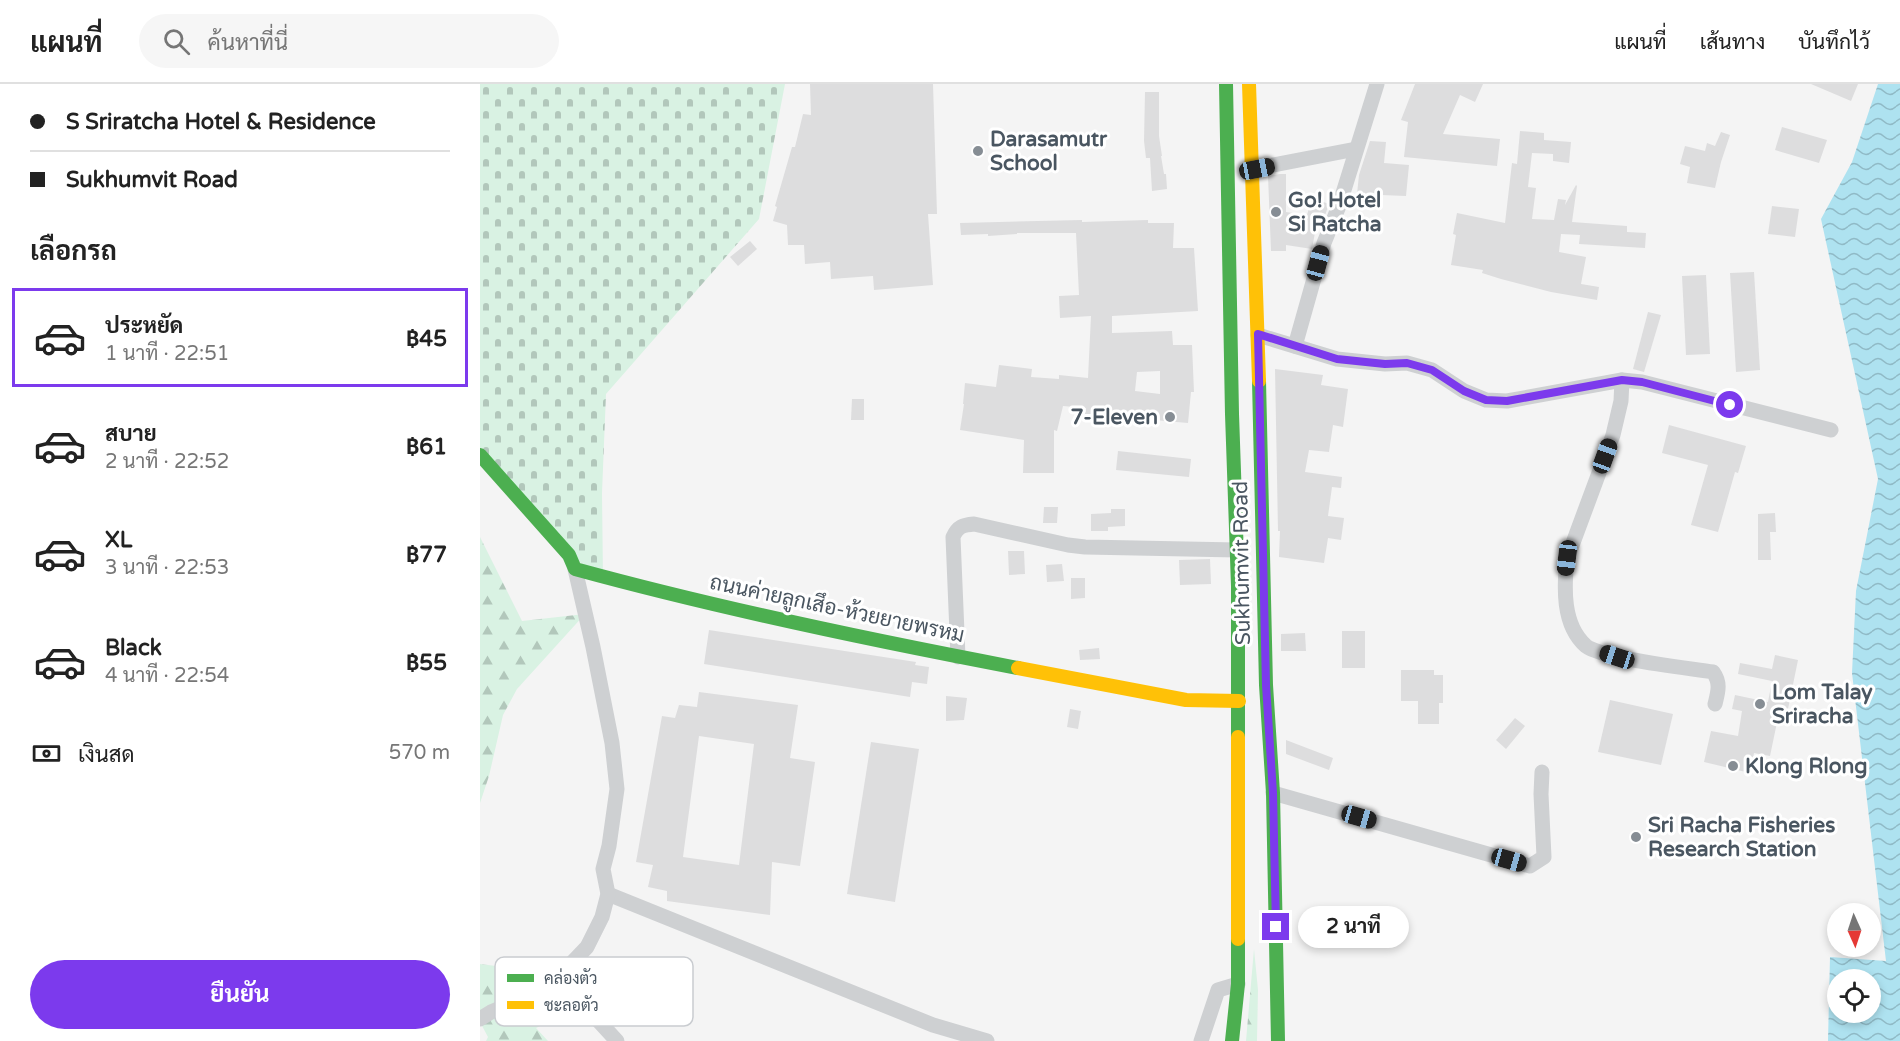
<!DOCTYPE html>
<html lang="th">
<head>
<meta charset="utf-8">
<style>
  :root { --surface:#fff; --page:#f6f6f6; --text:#222; --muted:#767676; --line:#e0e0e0; --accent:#7c3aed }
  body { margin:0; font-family:"Varela Round",Sarabun,sans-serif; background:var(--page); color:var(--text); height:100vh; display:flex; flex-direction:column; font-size:22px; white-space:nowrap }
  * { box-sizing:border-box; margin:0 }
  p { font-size:20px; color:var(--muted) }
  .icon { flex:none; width:33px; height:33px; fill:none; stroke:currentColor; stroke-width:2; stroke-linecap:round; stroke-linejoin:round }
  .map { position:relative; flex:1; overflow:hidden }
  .drawer { display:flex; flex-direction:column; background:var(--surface); width:480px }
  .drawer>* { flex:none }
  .top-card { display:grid; align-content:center; height:132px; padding:0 30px; background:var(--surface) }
  .needle { width:39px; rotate:177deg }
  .controls { position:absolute; left:1347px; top:819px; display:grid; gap:12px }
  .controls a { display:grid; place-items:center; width:54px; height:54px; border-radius:50%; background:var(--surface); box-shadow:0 3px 9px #0003; font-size:30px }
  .end { position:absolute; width:27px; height:27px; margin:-14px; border:8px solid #7c3aed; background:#fff; box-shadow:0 0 0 3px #fff }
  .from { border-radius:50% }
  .bubble { position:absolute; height:42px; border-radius:21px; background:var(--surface); box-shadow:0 3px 9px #0003; font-size:20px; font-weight:700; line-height:42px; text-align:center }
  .car { position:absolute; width:18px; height:36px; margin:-18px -9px; border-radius:8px; box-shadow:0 0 4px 2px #0007; background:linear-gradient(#222 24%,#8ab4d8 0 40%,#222 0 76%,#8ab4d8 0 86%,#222 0) }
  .top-card b { display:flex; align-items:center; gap:21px; height:57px; font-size:22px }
  .top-card b+b { border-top:2px solid var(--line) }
  .top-card i { width:15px; height:15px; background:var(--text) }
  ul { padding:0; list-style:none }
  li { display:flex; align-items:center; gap:18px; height:99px; margin:0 12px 9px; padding:0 18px; border:3px solid transparent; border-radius:0px }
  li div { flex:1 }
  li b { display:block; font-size:22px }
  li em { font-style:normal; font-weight:700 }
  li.current { border-color:var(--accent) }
  li>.icon { width:54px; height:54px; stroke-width:1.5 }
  h2 { padding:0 30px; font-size:27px; line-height:72px }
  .pay { display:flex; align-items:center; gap:15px; height:66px; padding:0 30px; font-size:22px }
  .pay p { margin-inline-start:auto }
  .primary-button { display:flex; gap:12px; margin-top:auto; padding:12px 30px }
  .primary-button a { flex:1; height:69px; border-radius:36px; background:var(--accent); color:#fff; font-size:24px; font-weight:700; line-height:69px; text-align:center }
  header { display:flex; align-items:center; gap:36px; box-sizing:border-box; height:84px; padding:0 30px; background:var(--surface); border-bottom:2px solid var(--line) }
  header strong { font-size:28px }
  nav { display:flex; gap:33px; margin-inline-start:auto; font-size:21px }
  .search { width:420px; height:54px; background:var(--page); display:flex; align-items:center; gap:15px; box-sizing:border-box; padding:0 21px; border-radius:33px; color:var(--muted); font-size:22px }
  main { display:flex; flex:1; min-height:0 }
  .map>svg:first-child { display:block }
  .forest { fill:url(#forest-firs) }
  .cemetery { fill:url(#cemetery-stones) }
  .water { fill:url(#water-waves); fill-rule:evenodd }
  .building { fill:#ddddde; fill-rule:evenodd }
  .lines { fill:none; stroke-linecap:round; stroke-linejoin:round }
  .street { stroke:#ced0d2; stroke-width:15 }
  .fast { stroke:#4caf50; stroke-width:14 }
  .slow { stroke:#ffc107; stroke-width:14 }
  .route { stroke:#7c3aed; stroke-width:8 }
  .poi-dot { fill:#868d94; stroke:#fff; stroke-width:2 }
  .labels { text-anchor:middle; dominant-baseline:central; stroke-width:6; stroke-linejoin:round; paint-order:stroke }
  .poi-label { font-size:21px; font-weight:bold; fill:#4a5661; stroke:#fff; text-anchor:start }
  .street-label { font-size:21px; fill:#4a5661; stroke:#fff }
  .key { fill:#fff; stroke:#c9ccd0; stroke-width:1.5 }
  .key-label { font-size:16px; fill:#4a5661 }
</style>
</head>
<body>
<header>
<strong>แผนที่</strong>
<div class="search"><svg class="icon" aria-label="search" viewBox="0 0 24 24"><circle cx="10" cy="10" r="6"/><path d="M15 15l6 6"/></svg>ค้นหาที่นี่</div>
<nav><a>แผนที่</a><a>เส้นทาง</a><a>บันทึกไว้</a></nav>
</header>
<main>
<section class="drawer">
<div class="top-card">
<b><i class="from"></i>S Sriratcha Hotel &amp; Residence</b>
<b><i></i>Sukhumvit Road</b>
</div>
<h2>เลือกรถ</h2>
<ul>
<li class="current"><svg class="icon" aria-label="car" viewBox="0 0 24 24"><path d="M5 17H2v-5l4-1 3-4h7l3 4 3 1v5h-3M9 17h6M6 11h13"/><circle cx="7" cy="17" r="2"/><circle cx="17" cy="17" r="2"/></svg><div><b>ประหยัด</b><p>1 นาที · 22:51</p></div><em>฿45</em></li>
<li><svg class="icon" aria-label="car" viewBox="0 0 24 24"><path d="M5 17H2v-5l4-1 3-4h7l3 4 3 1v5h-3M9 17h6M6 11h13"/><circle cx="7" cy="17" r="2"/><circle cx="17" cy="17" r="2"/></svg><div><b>สบาย</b><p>2 นาที · 22:52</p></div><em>฿61</em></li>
<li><svg class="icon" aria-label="car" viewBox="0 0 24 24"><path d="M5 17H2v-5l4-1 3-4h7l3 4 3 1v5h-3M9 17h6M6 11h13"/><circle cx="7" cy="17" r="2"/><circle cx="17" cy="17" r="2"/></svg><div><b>XL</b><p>3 นาที · 22:53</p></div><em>฿77</em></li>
<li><svg class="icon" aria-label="car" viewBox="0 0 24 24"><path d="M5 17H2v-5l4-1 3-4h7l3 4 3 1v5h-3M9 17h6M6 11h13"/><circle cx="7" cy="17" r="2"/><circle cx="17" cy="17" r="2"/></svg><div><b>Black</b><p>4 นาที · 22:54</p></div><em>฿55</em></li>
</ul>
<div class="pay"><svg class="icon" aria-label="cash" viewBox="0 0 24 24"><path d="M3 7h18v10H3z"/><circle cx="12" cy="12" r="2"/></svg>เงินสด<p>570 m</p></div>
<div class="primary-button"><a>ยืนยัน</a></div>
</section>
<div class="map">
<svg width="1420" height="957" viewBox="0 0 1420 957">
  <defs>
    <pattern id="forest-firs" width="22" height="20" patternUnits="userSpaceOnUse" patternTransform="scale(1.5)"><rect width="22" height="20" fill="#d9f2e3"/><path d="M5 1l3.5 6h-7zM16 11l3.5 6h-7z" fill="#b2c7bb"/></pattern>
    <pattern id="cemetery-stones" width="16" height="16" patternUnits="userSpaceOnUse" patternTransform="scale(1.5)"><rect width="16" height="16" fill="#d9f2e3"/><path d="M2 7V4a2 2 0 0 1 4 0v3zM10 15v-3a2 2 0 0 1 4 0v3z" fill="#b2c7bb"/></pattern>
    <pattern id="water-waves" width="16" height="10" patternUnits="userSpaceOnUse" patternTransform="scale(1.5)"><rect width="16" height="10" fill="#aee2f0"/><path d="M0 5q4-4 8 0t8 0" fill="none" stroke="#90bac6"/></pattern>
  </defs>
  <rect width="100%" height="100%" fill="#f4f4f4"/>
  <g class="forest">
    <path d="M0,453L42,537L105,530L37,605L23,631L9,692L0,719Z"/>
    <path d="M774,865L778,906L777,957H766Z"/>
    <path d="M0,880L40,885L90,927L56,944L68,957H6L8,953L0,938Z"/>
  </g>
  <path class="cemetery" d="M0,0H305L279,135L126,310L122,409L123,494L89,471L0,371Z"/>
  <path class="water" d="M1398,0H1420V957H1348L1350,873L1406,877L1372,589L1376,507L1398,395L1341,135L1372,78ZM1358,896H1390V928H1358Z"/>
  <g class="building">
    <path d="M330,0H453L457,130H448L453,201L394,206L393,192L351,195L350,178L325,180L324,161H308L307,141L293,137L297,123L295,122L312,63H315L323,30L331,31Z"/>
    <path d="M935,0H1003L995,18L980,11L963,50L1020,55L1017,82L924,73L928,38L921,36Z"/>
    <path d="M1331,0H1378L1371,17Z"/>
    <path d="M665,8H679V52L682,72H681L684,90H686L687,105L672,107L670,74H666L664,57Z"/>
    <path d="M1302,43L1347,56L1339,79L1295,66Z"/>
    <path d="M1040,47L1064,49V56L1091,58L1089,79L1073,77V70L1052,69L1048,103L1056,104L1052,135L1074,136L1078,115L1086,116L1085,121L1096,101L1097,102L1092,138L1147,142V148L1166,149L1165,164L1099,160L1100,151L1081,150L1079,168L1106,173L1101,200L1119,203L1117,216L1071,208L1021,195L1002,189L1003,186L971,181L976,151L973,150L977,129L1025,139L1032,79L1037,80Z"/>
    <path d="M1241,48L1250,51L1241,78L1235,104L1207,99L1210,83L1200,80L1205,62L1225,67L1227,59L1235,62Z"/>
    <path d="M890,57L906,58L904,79L929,81L926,112L877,110L879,91Z"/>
    <path d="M800,90H806V128L827,131L832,114L849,120L844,134L838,132L832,165L806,161V167H791L788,92Z"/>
    <path d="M1292,122L1319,125L1315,153L1288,150Z"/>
    <path d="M602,136V138L668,136V139H694L693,164H714L718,227L632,232V249L692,247L693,261H712L714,308H711L708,339L605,330L606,324L583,322L577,347L574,346V389H543L544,356L480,346L484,320H483L485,299L516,303L519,281L552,285L551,293L579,295V291L608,294L611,232L580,234L579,212L599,211L596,149H537V150L508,152V150L481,151L480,139ZM680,287V310L655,307L657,288Z"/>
    <path d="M270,157L277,165L258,182L250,173Z"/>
    <path d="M1274,188L1280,286L1256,288L1250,189Z"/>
    <path d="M1226,191L1230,270L1206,271L1202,192Z"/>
    <path d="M1168,228L1181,231L1164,288L1153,285Z"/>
    <path d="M795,285L843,291L841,301L868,305L863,343L853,341L849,368L829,366L825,388L862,393L861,404L852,403L848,432L864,434L861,456L848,454L844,479L799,473L800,447H798Z"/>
    <path d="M372,315H384V336H371Z"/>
    <path d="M1189,341L1266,362L1258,389L1255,388L1238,448L1211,441L1228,381L1182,369Z"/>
    <path d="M638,367L711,375L709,393L636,386Z"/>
    <path d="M564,423H578L577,439H563Z"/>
    <path d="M631,425H645V442L628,443V447H611V430L631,429Z"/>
    <path d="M1295,429L1296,448H1290L1291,476H1278V430Z"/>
    <path d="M528,467H544L545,490L529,491Z"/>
    <path d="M730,475L731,500L700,501L699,476Z"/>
    <path d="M582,480L584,497L567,498L566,481Z"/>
    <path d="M591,494H605V514L591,515Z"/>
    <path d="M229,546L436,578L435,581L449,583L447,600L432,598L430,613L224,580Z"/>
    <rect x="862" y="547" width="23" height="37"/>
    <path d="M825,549L826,567H801V550Z"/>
    <path d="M619,564L620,575L600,576L599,566Z"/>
    <path d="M1295,571L1318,576L1308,625L1300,624L1290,672L1274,669L1270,689L1224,678L1231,647L1258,652L1262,627L1252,625L1255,611L1288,618L1292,597L1258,590L1260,579L1292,585Z"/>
    <path d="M921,586H954V591H963V619H959V640H938V617H921Z"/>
    <path d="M219,608L318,621L310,674L335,678L320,782L292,778L290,831L187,817V807L168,803L173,781L156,778L182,632L195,634L199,621L217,623ZM219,652L274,660L259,781L203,773Z"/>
    <path d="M466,612L487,614L484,636L466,637Z"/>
    <path d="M1130,616L1193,630L1181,681L1118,668Z"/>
    <path d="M590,625L601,627L598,645L587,643Z"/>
    <path d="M1035,634L1045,642L1026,665L1016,656Z"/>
    <path d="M806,656L853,674L849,686L806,670Z"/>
    <path d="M391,658L439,665L415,818L367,810Z"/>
  </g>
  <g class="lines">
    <g class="street">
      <path d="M773,85L876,65"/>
      <path d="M778,251L857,275L905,280L927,279L952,286L984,307L1006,316L1027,317L1142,296L1162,298L1351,346"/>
      <path d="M815,262L844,159L859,122L897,0"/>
      <path d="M1142,296L1141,317L1133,351L1087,475C1084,503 1082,541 1106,562C1123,575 1208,584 1233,588C1241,599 1238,608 1235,620"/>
      <path d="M478,573L473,453C478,442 483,441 494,440L588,461L605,463L757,466"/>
      <path d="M793,709L1050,782L1064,773L1061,710L1062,688"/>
      <path d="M128,810L453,941L507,957"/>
      <path d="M79,894L137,957"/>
      <path d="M0,935L11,928L67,905L107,863L122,833L128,810L123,785L129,762L137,705L132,659L113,563L95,485"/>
      <path d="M721,957L738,906L758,900"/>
    </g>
    <g class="fast">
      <path d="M746,0L752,330L758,502V653"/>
      <path d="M779,297L786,601L793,709L798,957"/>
      <path d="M0,371L89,471L95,485C241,525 390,556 538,584"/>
      <path d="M752,957L758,900V855"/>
    </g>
    <g class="slow">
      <path d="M769,0L779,297"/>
      <path d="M538,584L706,616L759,617"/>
      <path d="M758,653V855"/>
    </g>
  </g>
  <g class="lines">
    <path class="route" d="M796,843L793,709L786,601L778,250L857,275L905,280L927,279L952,286L984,307L1006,316L1027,317L1142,296L1162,298L1250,321"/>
  </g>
  <g class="poi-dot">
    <circle cx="498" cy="67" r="6"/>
    <circle cx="796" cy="128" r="6"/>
    <circle cx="690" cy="333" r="6"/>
    <circle cx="1280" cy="620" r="6"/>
    <circle cx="1253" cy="682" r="6"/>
    <circle cx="1156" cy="753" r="6"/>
  </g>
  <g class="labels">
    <g class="poi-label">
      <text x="510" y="55">Darasamutr<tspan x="510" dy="24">School</tspan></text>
      <text x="808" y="116">Go! Hotel<tspan x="808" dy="24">Si Ratcha</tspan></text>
      <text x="678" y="333" text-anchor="end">7-Eleven</text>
      <text x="1292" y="608">Lom Talay<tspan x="1292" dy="24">Sriracha</tspan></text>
      <text x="1265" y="682">Klong Rlong</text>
      <text x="1168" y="741">Sri Racha Fisheries<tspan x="1168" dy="24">Research Station</tspan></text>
    </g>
    <g class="street-label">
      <text transform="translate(762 479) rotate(-91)">Sukhumvit Road</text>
      <text transform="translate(357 525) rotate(12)">ถนนค่ายลูกเสึอ-ห้วยยายพรหม</text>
    </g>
  </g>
  <rect x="15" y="873" width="198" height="69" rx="9" class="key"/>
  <rect x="27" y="890" width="27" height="8" fill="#4caf50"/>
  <rect x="27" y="917" width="27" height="8" fill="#ffc107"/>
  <g class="key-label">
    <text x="64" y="900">คล่องตัว</text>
    <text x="64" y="927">ชะลอตัว</text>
  </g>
</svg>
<div class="controls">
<a><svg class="needle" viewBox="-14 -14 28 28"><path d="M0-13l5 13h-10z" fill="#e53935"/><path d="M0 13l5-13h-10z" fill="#767676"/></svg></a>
<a><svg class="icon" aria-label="locate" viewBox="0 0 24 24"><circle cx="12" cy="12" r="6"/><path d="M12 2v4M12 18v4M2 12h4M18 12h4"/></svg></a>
</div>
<i class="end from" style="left:1250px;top:321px"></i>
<i class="end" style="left:796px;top:843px"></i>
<div class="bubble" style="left:818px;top:822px;width:111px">2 นาที</div>
<i class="car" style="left:777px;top:85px;rotate:79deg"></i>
<i class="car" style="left:838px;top:179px;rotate:15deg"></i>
<i class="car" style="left:1125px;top:372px;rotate:20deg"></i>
<i class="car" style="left:1087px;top:474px;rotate:187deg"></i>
<i class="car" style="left:1137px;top:573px;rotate:288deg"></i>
<i class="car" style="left:879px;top:733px;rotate:106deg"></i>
<i class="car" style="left:1029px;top:776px;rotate:106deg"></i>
</div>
</main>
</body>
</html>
